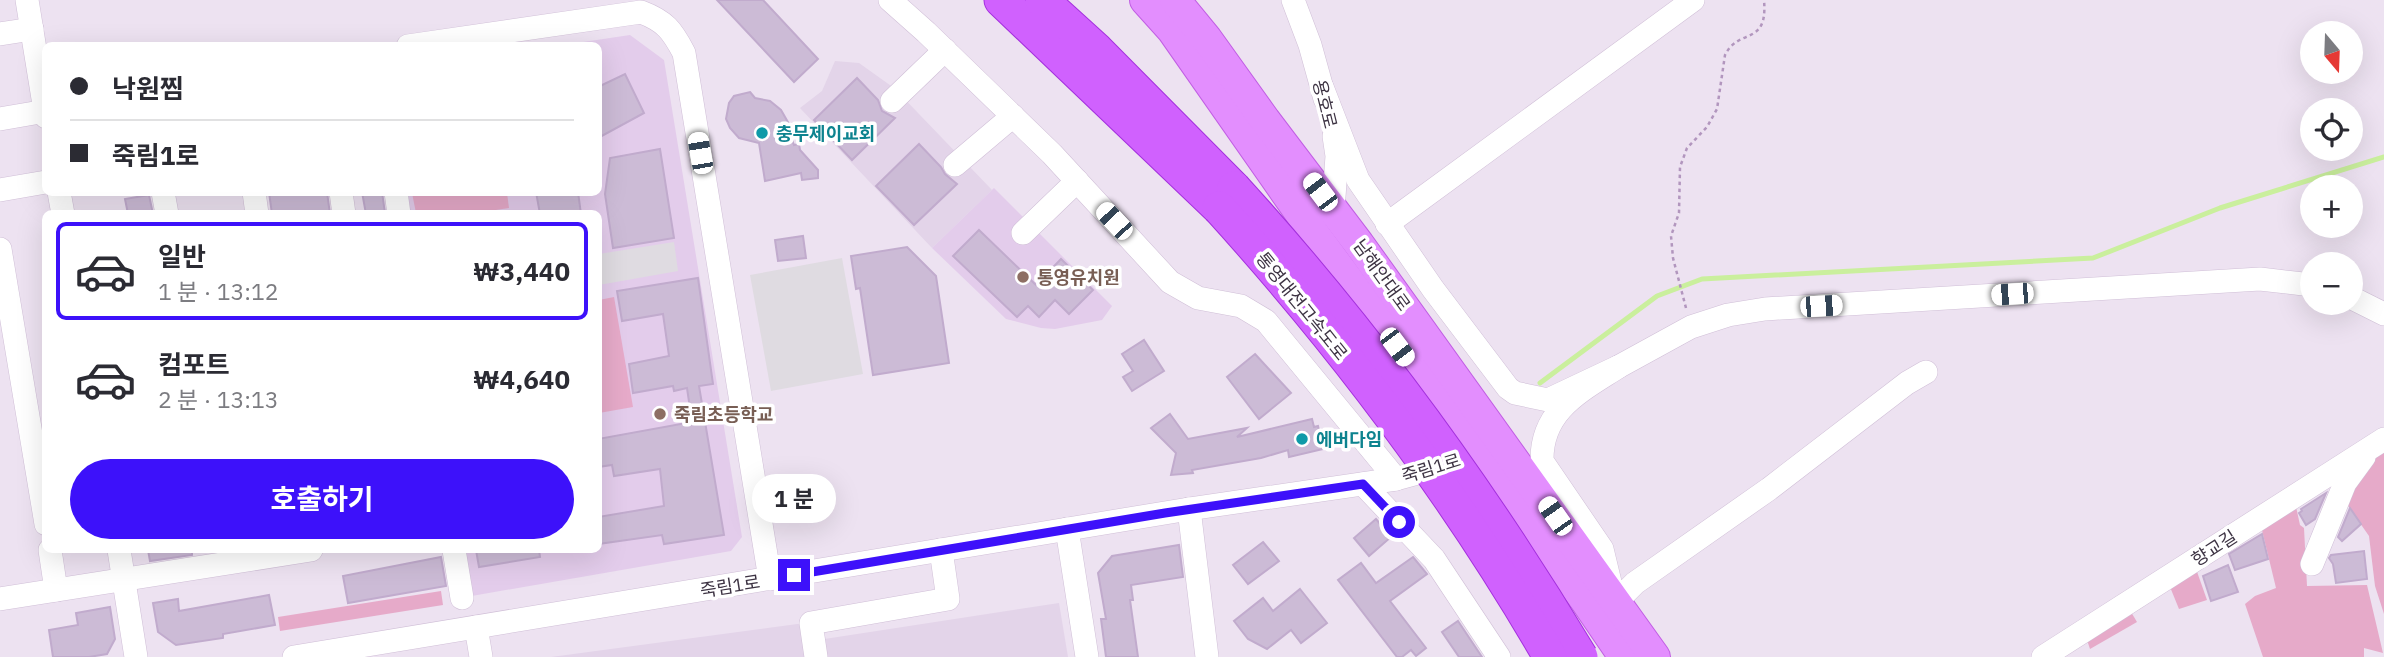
<!DOCTYPE html>
<html lang="ko">
<head>
<meta charset="utf-8">
<style>
  :root { --surface:#fff; --page:#f7f7f7; --text:#2b2b33; --muted:#7c7c81; --line:#e1e1e2; --accent:#3d11fa }
  body { margin:0; font-family:"IBM Plex Sans","Noto Sans KR",sans-serif; background:var(--page); color:var(--text); height:100vh; display:flex; flex-direction:column; font-size:26px; white-space:nowrap }
  * { box-sizing:border-box; margin:0 }
  p { font-size:23px; color:var(--muted) }
  .icon { flex:none; width:38px; height:38px; fill:none; stroke:currentColor; stroke-width:2; stroke-linecap:round; stroke-linejoin:round }
  .map { position:relative; flex:1; overflow:hidden }
  .panel { position:absolute; left:42px; top:210px; width:560px; height:343px; display:flex; flex-direction:column; background:var(--surface); border-radius:10px; box-shadow:0 7px 28px #0002 }
  .panel>* { flex:none }
  .guide { position:absolute; left:42px; top:42px; width:560px; height:154px; border-radius:10px; box-shadow:0 7px 28px #0002; display:grid; align-content:center; height:154px; padding:0 28px; background:var(--surface) }
  .needle { width:46px; rotate:161deg }
  .tools { position:absolute; left:2300px; top:21px; display:grid; gap:14px }
  .tools a { display:grid; place-items:center; width:63px; height:63px; border-radius:50%; background:var(--surface); box-shadow:0 7px 28px #0002; font-size:35px }
  .end { position:absolute; width:32px; height:32px; margin:-16px; border:9px solid #3d11fa; background:#fff; box-shadow:0 0 0 4px #fff }
  .from { border-radius:50% }
  .bubble { position:absolute; height:49px; border-radius:24px; background:var(--surface); box-shadow:0 7px 28px #0002; font-size:23px; font-weight:700; line-height:49px; text-align:center }
  .car { position:absolute; width:21px; height:42px; margin:-21px -10px; border-radius:9px; box-shadow:0 0 5px 2px #0007; background:linear-gradient(#fff 24%,#345 0 40%,#fff 0 76%,#345 0 86%,#fff 0) }
  .guide b { display:flex; align-items:center; gap:24px; height:66px; font-size:26px }
  .guide b+b { border-top:2px solid var(--line) }
  .guide i { width:18px; height:18px; background:var(--text) }
  ul { padding:12px 0 0; list-style:none }
  li { display:flex; align-items:center; gap:21px; height:98px; margin:0 14px 10px; padding:0 14px; border:4px solid transparent; border-radius:10px }
  li div { flex:1 }
  li b { display:block; font-size:26px }
  li em { font-style:normal; font-weight:700 }
  li.active { border-color:var(--accent) }
  li>.icon { width:63px; height:63px; stroke-width:1.5 }
  .button { display:flex; gap:14px; margin-top:auto; padding:14px 28px }
  .button a { flex:1; height:80px; border-radius:42px; background:var(--accent); color:#fff; font-size:28px; font-weight:700; line-height:80px; text-align:center }
  .map>svg:first-child { display:block }
  .residential { fill:#e3d4e9 }
  .education { fill:#e3cceb }
  .green { fill:#e6aac9 }
  .parking { fill:#dfdbe1 }
  .lines { fill:none; stroke-linecap:round; stroke-linejoin:round }
  .stream { stroke:#caef9d; stroke-width:5 }
  .building { fill:#ccbbd6; stroke:#c1abcd; stroke-width:2 }
  .minor-casing { stroke:#d0bfd7; stroke-width:24 }
  .major-casing { stroke:#c15fe3; stroke-width:32 }
  .highway-casing { stroke:#a431dd; stroke-width:35 }
  .path { stroke:#b296be; stroke-width:2.5; stroke-dasharray:3.5 3.5; stroke-linecap:butt }
  .minor { stroke:#fff; stroke-width:23 }
  .major { stroke:#e38efe; stroke-width:30 }
  .highway { stroke:#d061fe; stroke-width:33 }
  .highway-bridge-casing { stroke:#a431dd; stroke-width:35; stroke-linecap:butt }
  .highway-bridge { stroke:#d061fe; stroke-width:33 }
  .route { stroke:#3d11fa; stroke-width:9 }
  .culture-dot { fill:#0f9aa8; stroke:#fff; stroke-width:2.5 }
  .education-dot { fill:#8d6e63; stroke:#fff; stroke-width:2.5 }
  .labels { text-anchor:middle; dominant-baseline:central; stroke-width:7; stroke-linejoin:round; paint-order:stroke }
  .street-label { font-size:18px; fill:#3d3343; stroke:#fff }
  .culture-label { font-size:18px; font-weight:bold; fill:#0d838f; stroke:#fff; text-anchor:start }
  .education-label { font-size:18px; font-weight:bold; fill:#785e54; stroke:#fff; text-anchor:start }
</style>
</head>
<body>
<div class="map">
<svg width="2384" height="657" viewBox="0 0 2384 657">
  <rect width="100%" height="100%" fill="#ede2f1"/>
  <g class="residential">
    <path d="M835,61L859,63L894,88L992,190L932,248L800,108L822,91Z"/>
    <path d="M1059,603L1068,657H821L818,640Z"/>
    <path d="M805,623L810,657H551Z"/>
  </g>
  <g class="education">
    <path d="M630,35L664,60L742,537L731,551L466,597L459,550H598V214L407,213L403,193L598,192V46L563,45Z"/>
    <path d="M994,188L1112,306L1102,320L1055,329L1041,328L1006,319L932,248Z"/>
  </g>
  <g class="green">
    <path d="M412,193H507L509,208L476,213H416Z"/>
    <path d="M614,297L633,407L599,413V300Z"/>
    <path d="M2384,446V614L2375,586L2369,536L2346,503L2374,452Z"/>
    <path d="M2295,502L2300,525L2304,528L2307,586L2367,585L2383,653L2364,648V657H2263L2245,604L2255,596L2276,588L2261,526Z"/>
    <path d="M2195,566L2207,600L2179,609L2168,582Z"/>
    <path d="M441,591L443,605L280,631L278,617Z"/>
    <path d="M2128,607L2137,622L2090,649L2086,637Z"/>
  </g>
  <g class="parking">
    <path d="M674,242L678,271L599,285V254Z"/>
    <path d="M842,258L863,374L771,391L750,275Z"/>
  </g>
  <g class="lines">
    <path class="stream" d="M1540,383L1657,296L1702,279L2093,258L2220,208L2384,157"/>
  </g>
  <g class="building">
    <path d="M717,0H763L818,59L794,82Z"/>
    <path d="M625,74L644,113L598,138V87Z"/>
    <path d="M857,78L878,100L882,111L895,118L852,160L814,120Z"/>
    <path d="M750,92L755,98L770,101L781,110L789,124L788,129L794,145L799,144L800,150L818,170V178L802,180L801,173L765,181L759,143L739,138L730,128L726,119L729,103L734,96Z"/>
    <path d="M919,144L941,167L945,174L957,184L914,225L876,186Z"/>
    <path d="M660,149L674,238L613,248L605,194L610,158Z"/>
    <path d="M269,192H327L330,214H272Z"/>
    <path d="M362,192H382L385,213L366,214Z"/>
    <path d="M536,192H578L581,214H540Z"/>
    <path d="M149,195L153,214H128L125,199Z"/>
    <path d="M979,230L1036,285L1061,259L1093,290L1069,314L1055,300L1039,317L1028,306L1017,317L953,256Z"/>
    <path d="M803,236L806,258L778,261L775,240Z"/>
    <path d="M907,247L936,276L949,363L873,375L860,288L856,289L851,256Z"/>
    <path d="M698,278L713,384L699,386L724,535L664,544L662,535L598,544V517L664,506L660,469L614,476L612,465L598,467V439L692,422L687,388L674,391L673,386L633,393L629,364L669,356L663,314L622,321L617,291Z"/>
    <path d="M1144,340L1164,371L1132,391L1123,377L1133,371L1122,354Z"/>
    <path d="M1255,354L1291,393L1259,419L1227,377Z"/>
    <path d="M1170,414L1188,439L1247,428L1237,437L1312,419L1314,427L1318,426L1323,449L1289,457L1288,450L1261,458L1192,470L1193,473L1171,475L1176,453L1151,428Z"/>
    <path d="M2326,493L2315,519L2306,525L2299,513L2302,511L2301,509Z"/>
    <path d="M2350,508L2361,524L2342,541L2338,537Z"/>
    <path d="M1376,519L1391,537L1369,556L1354,538Z"/>
    <path d="M2262,534L2268,559L2235,570L2229,554Z"/>
    <path d="M1263,542L1279,561L1248,584L1233,565Z"/>
    <path d="M1179,545L1183,577L1131,585L1133,600H1130L1138,657H1106L1101,619H1106L1098,573L1112,556Z"/>
    <path d="M148,550H192V555L150,561Z"/>
    <path d="M476,550H539L540,557L479,567Z"/>
    <path d="M2364,551L2367,579L2336,583L2333,564L2329,558L2331,555Z"/>
    <path d="M441,557L446,586L348,603L343,576Z"/>
    <path d="M1413,557L1427,574L1390,601L1426,648L1416,656L1411,650L1402,657H1397L1338,580L1361,563L1376,583Z"/>
    <path d="M2228,565L2238,592L2211,601L2203,576Z"/>
    <path d="M1300,589L1327,623L1301,643L1291,630L1267,649L1248,639L1234,621L1263,598L1273,611Z"/>
    <path d="M269,595L275,625L223,634V638L176,645L158,632L153,603L178,599L179,611Z"/>
    <path d="M110,607L115,639L107,654L89,657H53L49,630L78,625L76,613Z"/>
    <path d="M1458,621L1482,657H1459L1442,632Z"/>
  </g>
  <g class="lines">
    <defs>
      <g id="minor">
        <path d="M27,0L46,117"/>
        <path d="M890,0L926,32L1052,154L1170,282L1198,298L1241,306L1266,321L1396,479"/>
        <path d="M1293,0L1310,45L1325,99"/>
        <path d="M0,34L32,29"/>
        <path d="M408,46L641,12C665,21 672,30 684,53L770,579"/>
        <path d="M1322,87L1358,180L1433,289L1508,388L1515,393L1548,400L1618,367C1581,391 1541,410 1542,461L1602,549L1615,603L1635,583L1769,489L1907,383L1926,372"/>
        <path d="M892,101L945,50"/>
        <path d="M0,119L46,111"/>
        <path d="M955,165L1013,116"/>
        <path d="M0,190L46,182"/>
        <path d="M59,192L63,214"/>
        <path d="M163,192L167,214"/>
        <path d="M254,192L257,214"/>
        <path d="M341,192L344,214"/>
        <path d="M396,192L399,214"/>
        <path d="M1333,210L1337,156L1334,136"/>
        <path d="M1387,224L1693,0"/>
        <path d="M1023,233L1077,181"/>
        <path d="M0,249L46,524"/>
        <path d="M2350,297L2384,314"/>
        <path d="M1618,367L1691,327L1728,315L1765,309L2260,279L2312,285"/>
        <path d="M1363,484L1434,559L1499,657"/>
        <path d="M1189,509L1207,657"/>
        <path d="M1067,529L1087,657"/>
        <path d="M50,550L56,590"/>
        <path d="M119,550L136,657"/>
        <path d="M454,550L462,598"/>
        <path d="M2312,564L2345,483L2364,457"/>
        <path d="M0,599L311,550"/>
        <path d="M476,627L481,657"/>
        <path d="M294,657L1189,509L1396,479L1440,467"/>
        <path d="M816,657L811,623L948,599L941,550"/>
        <path d="M2043,657L2384,439"/>
      </g>
      <g id="major">
        <path d="M1145,0L1172,30L1318,239L1585,600L1624,657"/>
        <path d="M1175,0L1207,39L1265,120L1359,244L1655,657"/>
      </g>
      <g id="highway">
        <path d="M1001,0L1219,208"/>
        <path d="M1042,0L1097,50L1234,188"/>
      </g>
    </defs>
    <use href="#minor" class="minor-casing"/>
    <use href="#major" class="major-casing"/>
    <use href="#highway" class="highway-casing"/>
    <path class="path" d="M1686,308L1673,258L1671,236L1679,213L1680,167L1687,148L1707,127L1717,109L1725,55C1739,27 1768,47 1764,0"/>
    <use href="#minor" class="minor"/>
    <use href="#major" class="major"/>
    <use href="#highway" class="highway"/>
    <defs>
      <g id="highway-bridge">
        <path d="M1234,188C1366,333 1480,489 1581,657"/>
        <path d="M1219,208C1344,346 1457,496 1550,657"/>
      </g>
    </defs>
    <use href="#highway-bridge" class="highway-bridge-casing"/>
    <use href="#highway-bridge" class="highway-bridge"/>
  </g>
  <g class="lines">
    <path class="route" d="M794,575L1165,513L1363,484L1399,522"/>
  </g>
  <g class="culture-dot">
    <circle cx="762" cy="133" r="7"/>
    <circle cx="1302" cy="439" r="7"/>
  </g>
  <g class="education-dot">
    <circle cx="1023" cy="277" r="7"/>
    <circle cx="660" cy="414" r="7"/>
  </g>
  <g class="labels">
    <g class="street-label">
      <text transform="translate(1325 104) rotate(76)">용호로</text>
      <text transform="translate(1382 275) rotate(54)">남해안대로</text>
      <text transform="translate(1302 306) rotate(51)">통영대전고속도로</text>
      <text transform="translate(1431 468) rotate(-17)">죽림1로</text>
      <text transform="translate(2214 548) rotate(-33)">향교길</text>
      <text transform="translate(730 586) rotate(-9)">죽림1로</text>
    </g>
    <g class="culture-label">
      <text x="776" y="133">충무제이교회</text>
      <text x="1316" y="439">에버다임</text>
    </g>
    <g class="education-label">
      <text x="1037" y="277">통영유치원</text>
      <text x="674" y="414">죽림초등학교</text>
    </g>
  </g>
</svg>
<div class="tools">
<a><svg class="needle" viewBox="-14 -14 28 28"><path d="M0-13l5 13h-10z" fill="#e53935"/><path d="M0 13l5-13h-10z" fill="#7c7c81"/></svg></a>
<a><svg class="icon" aria-label="locate" viewBox="0 0 24 24"><circle cx="12" cy="12" r="6"/><path d="M12 2v4M12 18v4M2 12h4M18 12h4"/></svg></a>
<a>+</a>
<a>−</a>
</div>
<i class="end from" style="left:1399px;top:522px"></i>
<i class="end" style="left:794px;top:575px"></i>
<div class="bubble" style="left:752px;top:474px;width:84px">1 분</div>
<i class="car" style="left:700px;top:153px;rotate:350deg"></i>
<i class="car" style="left:1320px;top:192px;rotate:323deg"></i>
<i class="car" style="left:1114px;top:221px;rotate:317deg"></i>
<i class="car" style="left:2012px;top:294px;rotate:266deg"></i>
<i class="car" style="left:1821px;top:306px;rotate:87deg"></i>
<i class="car" style="left:1397px;top:347px;rotate:143deg"></i>
<i class="car" style="left:1555px;top:516px;rotate:325deg"></i>
<div class="guide">
<b><i class="from"></i>낙원찜</b>
<b><i></i>죽림1로</b>
</div>
<section class="panel">
<ul>
<li class="active"><svg class="icon" aria-label="car" viewBox="0 0 24 24"><path d="M5 17H2v-5l4-1 3-4h7l3 4 3 1v5h-3M9 17h6M6 11h13"/><circle cx="7" cy="17" r="2"/><circle cx="17" cy="17" r="2"/></svg><div><b>일반</b><p>1 분 · 13:12</p></div><em>₩3,440</em></li>
<li><svg class="icon" aria-label="car" viewBox="0 0 24 24"><path d="M5 17H2v-5l4-1 3-4h7l3 4 3 1v5h-3M9 17h6M6 11h13"/><circle cx="7" cy="17" r="2"/><circle cx="17" cy="17" r="2"/></svg><div><b>컴포트</b><p>2 분 · 13:13</p></div><em>₩4,640</em></li>
</ul>
<div class="button"><a>호출하기</a></div>
</section>
</div>
</body>
</html>
